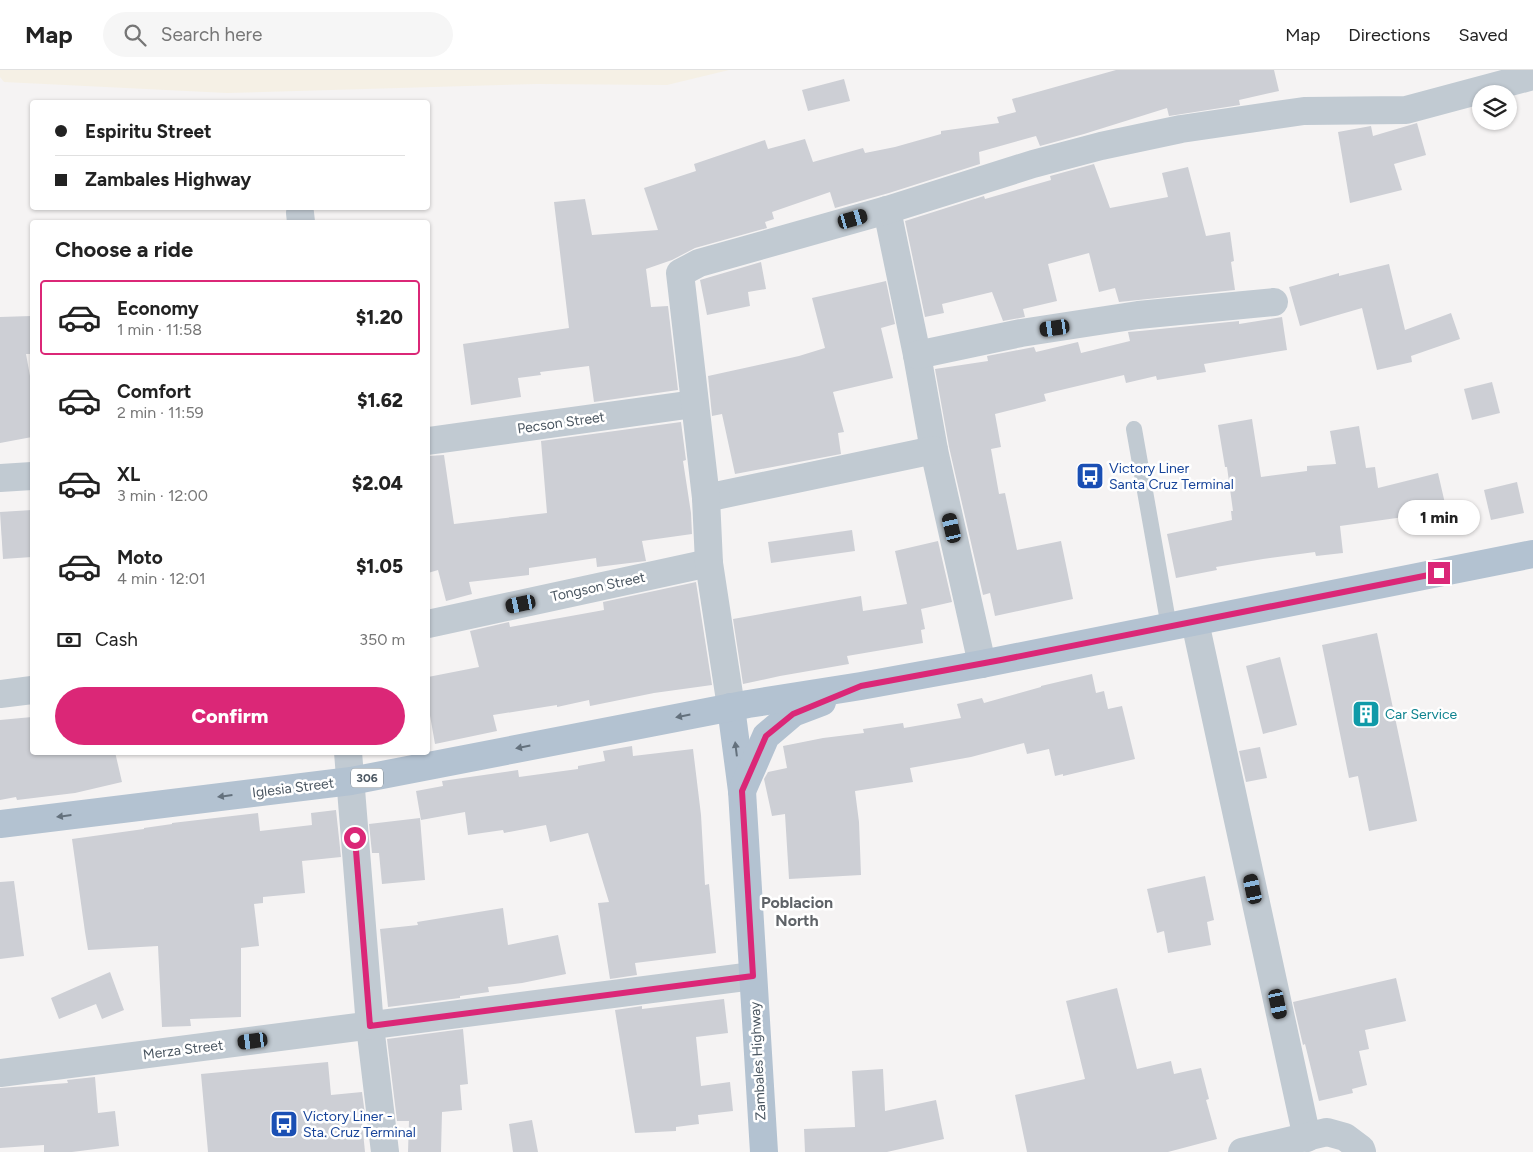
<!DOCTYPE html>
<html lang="en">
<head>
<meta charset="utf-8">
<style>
  :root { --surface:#fff; --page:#f6f6f6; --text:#222; --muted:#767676; --line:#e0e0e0; --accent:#db2777 }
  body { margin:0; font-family:Figtree,sans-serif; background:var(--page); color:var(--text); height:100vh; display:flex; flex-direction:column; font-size:19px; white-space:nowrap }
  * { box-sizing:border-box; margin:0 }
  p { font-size:16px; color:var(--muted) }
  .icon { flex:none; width:28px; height:28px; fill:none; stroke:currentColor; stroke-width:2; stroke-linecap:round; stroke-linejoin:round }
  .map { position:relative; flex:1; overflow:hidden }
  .sheet { position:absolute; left:30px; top:150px; width:400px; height:535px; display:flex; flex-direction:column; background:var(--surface); border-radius:5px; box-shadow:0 1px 4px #0004 }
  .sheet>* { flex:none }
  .guide { position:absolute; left:30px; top:30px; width:400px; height:110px; border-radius:5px; box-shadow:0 1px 4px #0004; display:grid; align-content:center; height:110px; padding:0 25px; background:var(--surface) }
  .buttons { position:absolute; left:1472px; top:15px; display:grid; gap:10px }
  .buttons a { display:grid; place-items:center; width:45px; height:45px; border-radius:50%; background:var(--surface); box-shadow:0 1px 4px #0004; font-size:25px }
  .end { position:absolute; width:22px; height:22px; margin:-11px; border:6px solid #db2777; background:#fff; box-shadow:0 0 0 2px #fff }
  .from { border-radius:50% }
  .bubble { position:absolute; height:35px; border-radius:18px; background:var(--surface); box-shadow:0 1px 4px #0004; font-size:16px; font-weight:800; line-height:35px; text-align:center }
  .car { position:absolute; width:15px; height:30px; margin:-15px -8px; border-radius:6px; box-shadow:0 0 4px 1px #0007; background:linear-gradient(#222 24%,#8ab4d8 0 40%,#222 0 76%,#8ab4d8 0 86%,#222 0) }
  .guide b { display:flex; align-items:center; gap:18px; height:48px; font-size:19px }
  .guide b+b { border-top:1px solid var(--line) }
  .guide i { width:12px; height:12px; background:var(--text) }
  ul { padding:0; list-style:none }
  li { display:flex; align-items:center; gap:15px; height:75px; margin:0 10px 8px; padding:0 15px; border:2px solid transparent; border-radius:5px }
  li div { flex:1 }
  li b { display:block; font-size:19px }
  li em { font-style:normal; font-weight:800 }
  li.active { border-color:var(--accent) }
  li>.icon { width:45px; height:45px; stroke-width:1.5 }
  h2 { padding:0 25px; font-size:22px; line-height:60px }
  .pay { display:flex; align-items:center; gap:12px; height:55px; padding:0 25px; font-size:19px }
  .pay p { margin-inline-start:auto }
  .cta { display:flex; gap:10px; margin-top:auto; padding:10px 25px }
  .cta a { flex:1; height:58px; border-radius:30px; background:var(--accent); color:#fff; font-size:20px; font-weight:800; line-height:58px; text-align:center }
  header { display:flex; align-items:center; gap:30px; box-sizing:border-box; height:70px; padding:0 25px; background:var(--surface); border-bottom:1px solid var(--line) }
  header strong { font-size:24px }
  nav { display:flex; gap:28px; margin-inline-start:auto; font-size:18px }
  .search { width:350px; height:45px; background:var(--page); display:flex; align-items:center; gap:12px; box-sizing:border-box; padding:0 18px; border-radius:28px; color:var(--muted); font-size:19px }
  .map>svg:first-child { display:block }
  .sand { fill:#f5f0e5 }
  .building { fill:#cdcfd5 }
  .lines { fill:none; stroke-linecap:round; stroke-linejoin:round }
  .lane { stroke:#c1cad2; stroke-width:16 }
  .street { stroke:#c1cad2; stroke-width:28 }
  .primary { stroke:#b3c2d1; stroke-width:28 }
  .oneway { fill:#64717d }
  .route { stroke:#db2777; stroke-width:6 }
  .labels { text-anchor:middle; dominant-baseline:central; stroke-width:5; stroke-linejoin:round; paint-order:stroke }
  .shield { fill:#fff; stroke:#808990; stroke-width:1 }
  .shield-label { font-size:12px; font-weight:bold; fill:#4a5661 }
  .street-label { font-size:14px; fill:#4a5661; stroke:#fff }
  .transit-label { font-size:14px; fill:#164399; stroke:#fff; text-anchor:start }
  .culture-label { font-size:14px; fill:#0d838f; stroke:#fff; text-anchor:start }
  .quarter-label { font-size:16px; font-weight:bold; fill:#5f6368; stroke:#fff }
</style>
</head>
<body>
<header>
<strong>Map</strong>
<div class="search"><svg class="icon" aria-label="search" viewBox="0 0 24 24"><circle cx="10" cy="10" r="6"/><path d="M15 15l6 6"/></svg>Search here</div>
<nav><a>Map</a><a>Directions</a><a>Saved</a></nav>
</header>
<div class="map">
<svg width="1533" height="1082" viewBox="0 0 1533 1082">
  <rect width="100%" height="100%" fill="#f5f3f3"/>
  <path class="sand" d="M0,0H729L667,15L537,14L227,23L4,12L0,7Z"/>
  <g class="building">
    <path d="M1116,0H1274L1279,21L1239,30L1240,35L1169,46L1167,38L1084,64L1040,76L1036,66L979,82L980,94L889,123L835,138L830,122L772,142L774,149L765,152L767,158L695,178L672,190L646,199L651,237L668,236L678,320L594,332L589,296L540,302L541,305L518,308L521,327L471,335L463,274L569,258L554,132L585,129L592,165L658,160L644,118L696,101L694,94L765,70L768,79L805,69L813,92L863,78L865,83L895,77L941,64V61L999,53L997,47L1016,42L1012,29Z"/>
    <path d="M844,9L850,31L808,41L802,20Z"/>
    <path d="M1417,53L1426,85L1394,94L1402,120L1350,133L1338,62L1371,56L1373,66Z"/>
    <path d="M1094,94L1110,138L1168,127L1162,103L1188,97L1206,166L1230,162L1234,191L1231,192L1235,220L1119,232L1115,218L1099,222L1089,183L1048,194L1057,231L1023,239L1025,247L1003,251L992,222L942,234L944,243L925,247L905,151L984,126L985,129L1051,110L1050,106Z"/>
    <path d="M761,192L766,219L748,222L750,236L707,245L700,210Z"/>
    <path d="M1389,194L1405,260L1451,243L1460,269L1411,286L1412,292L1377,300L1362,238L1300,256L1289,217L1339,203V206Z"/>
    <path d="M886,211L895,254L881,258L893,308L833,322L844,362L838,363L841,384L735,404L722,344L712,346L708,306L799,286L825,278L812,228Z"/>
    <path d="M31,246L32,284H26L32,317V367L0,373V247Z"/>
    <path d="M1282,247L1287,280L1204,294L1206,302L1157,310L1156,306L1126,313L1124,305L1044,324L1046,331L995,344L1001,377L991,379L999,424L1005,423L1017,480L1061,471L1073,529L995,546L990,523L983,525L949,377L935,299L988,291L987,286L1034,277L1036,282L1078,272L1081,283L1130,271L1128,262L1140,261L1239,251V254Z"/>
    <path d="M1492,312L1500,343L1472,350L1464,319Z"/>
    <path d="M1252,349L1261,407L1307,401V396L1336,394L1330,361L1359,356L1366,398L1375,397L1378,418L1438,403L1446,438L1438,440L1439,442L1340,456L1343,483L1316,486L1315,482L1263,489L1216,497L1217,500L1176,508L1167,464L1232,450L1231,441H1233L1227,397H1225L1218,355Z"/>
    <path d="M681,352L686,390L683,391L691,443L692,464L642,471L646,491L597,497L596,488L529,498V505L469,512L472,524L446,531L438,500L428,503V386L444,385L454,454L547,443L541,371Z"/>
    <path d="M1517,412L1524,443L1491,450L1484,420Z"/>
    <path d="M32,440V487L3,489L0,442Z"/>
    <path d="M852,460L855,481L771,493L768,472Z"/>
    <path d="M938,471L952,532L921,539L925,559L921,560L923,573L847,586L849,594L780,606L743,614L733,549L861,526L863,541L907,534L895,481Z"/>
    <path d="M696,512L712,615L654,623L590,636L589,630L557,637V635L493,645L497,661L435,674L428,634V607L479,597L470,561L509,552L510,557L604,540L603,532Z"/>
    <path d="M1377,563L1417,751L1369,761L1358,706L1349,708L1322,575Z"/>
    <path d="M1280,587L1297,655L1263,664L1246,596Z"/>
    <path d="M1092,604L1096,623L1104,621L1108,639L1122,636L1135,689L1063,706V704L1055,706L1049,679L1027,684L1024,673L971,687L910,698L913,712L855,721L859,752L861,805L789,809L785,744L772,746L764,709L768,702L787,698L783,676L823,668L864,663L863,659L903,653L904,658L961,648L957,634L982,628L984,633L1041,617V616Z"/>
    <path d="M32,647V682H115L122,712L75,723L17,730L16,727L0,730V650Z"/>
    <path d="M632,676L633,686L693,679L701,745L705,815L709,814L716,883L635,893L637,905L610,909L598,833L609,832L588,763L550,772L546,755L504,763L503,760L468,765L465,742L421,750L416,721L443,716L442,711L518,700L519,707L578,699V696L605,691L603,681Z"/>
    <path d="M1260,677L1267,708L1246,712L1239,681Z"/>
    <path d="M336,740L341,787L302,791L305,823L263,827V833L254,834L259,876L241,878V947L190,949L191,956L162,957L158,876L88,880L85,862L72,769L144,759V758L172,754V753L258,743L260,761L312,755L311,743Z"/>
    <path d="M420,748L425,810L382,814L379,783H372L369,754Z"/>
    <path d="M1205,806L1214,850L1207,852L1211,875L1168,883L1164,861L1157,863L1147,819Z"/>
    <path d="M14,811L24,886L0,889V812Z"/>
    <path d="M503,838L508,875L558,865L566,904L522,913L488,917L489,922L460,926V928L388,937L380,859L418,855L417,852Z"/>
    <path d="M110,902L124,940L102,949L96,934L59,949L51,928Z"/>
    <path d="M1396,908L1406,951L1365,960L1369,979L1359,981L1367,1015L1352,1019L1353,1023L1319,1031L1305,974L1303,975L1293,932Z"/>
    <path d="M1117,918L1137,999L1171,991L1174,1004L1201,998L1209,1029L1206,1030L1217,1069L1168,1082H1027L1015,1025L1085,1009L1066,931Z"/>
    <path d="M724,929L728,963L696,967L701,1016L730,1012L733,1041L698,1045L699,1054L676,1057V1061L635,1063L615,940L642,936V939Z"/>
    <path d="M463,959L468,1014L460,1015L462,1040L442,1042L441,1082H408L409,1051H397L387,969Z"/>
    <path d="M328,992L331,1025L362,1022L366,1052H362L365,1082H208L201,1004Z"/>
    <path d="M883,999L885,1041L936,1030L944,1069L887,1082H805L804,1059L855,1057L852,1001Z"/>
    <path d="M95,1007L98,1043L115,1041L119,1076L72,1082H44V1075L0,1078V1018L68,1013L67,1010Z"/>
    <path d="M532,1050L538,1082H513L509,1054Z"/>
  </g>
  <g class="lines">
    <path class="lane" d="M1134,359L1169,557"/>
    <g class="street">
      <path d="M887,140L917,285L934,380L982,594"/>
      <path d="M300,143L301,152"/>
      <path d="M917,285L1021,263L1138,245L1274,232"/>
      <path d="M428,371L694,334"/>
      <path d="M0,408L32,406"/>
      <path d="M706,428L934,380"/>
      <path d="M1195,552L1307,1068"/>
      <path d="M428,554L709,493"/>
      <path d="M0,624L32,620"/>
      <path d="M731,637L709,493L706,428L680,203L699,193L887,140L1033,94L1101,76L1181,59L1304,41L1406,40L1533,6"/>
      <path d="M348,682L370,956L385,1082"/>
      <path d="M0,1003L753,906"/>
      <path d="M1242,1082L1327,1062L1345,1067L1361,1079L1362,1082"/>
    </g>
    <g class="primary">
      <path d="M731,637L742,721L764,1082"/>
      <path d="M742,721L766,666L793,643L822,632"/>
      <path d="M0,754L351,711L748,634L861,616L982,594L1533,484"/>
    </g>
  </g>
  <defs><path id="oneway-solid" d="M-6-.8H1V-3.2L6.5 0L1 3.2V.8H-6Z" transform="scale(1.25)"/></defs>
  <g class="oneway">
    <use href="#oneway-solid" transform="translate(683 646) rotate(169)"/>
    <use href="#oneway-solid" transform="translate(523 677) rotate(169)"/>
    <use href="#oneway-solid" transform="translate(736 679) rotate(-97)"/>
    <use href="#oneway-solid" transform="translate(225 726) rotate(173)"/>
    <use href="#oneway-solid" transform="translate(64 746) rotate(173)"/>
  </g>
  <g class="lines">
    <path class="route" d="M355,768L370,956L753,906L742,721L766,666L793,644L861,616L1001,590L1439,503"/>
  </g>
  <defs>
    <symbol id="bus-square" viewBox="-11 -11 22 22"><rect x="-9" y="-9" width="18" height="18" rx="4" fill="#1a4fb4" stroke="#fff"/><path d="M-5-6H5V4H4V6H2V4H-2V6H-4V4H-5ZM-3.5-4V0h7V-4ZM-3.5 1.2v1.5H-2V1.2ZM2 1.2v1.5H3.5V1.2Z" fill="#fff"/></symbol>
    <symbol id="building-square" viewBox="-11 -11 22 22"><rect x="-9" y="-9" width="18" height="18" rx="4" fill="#0f9aa8" stroke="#fff"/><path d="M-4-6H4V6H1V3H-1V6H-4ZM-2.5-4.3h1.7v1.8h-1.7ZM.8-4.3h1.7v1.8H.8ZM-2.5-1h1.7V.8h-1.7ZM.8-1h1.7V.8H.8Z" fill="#fff"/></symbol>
  </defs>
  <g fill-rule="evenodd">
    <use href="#bus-square" x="1074" y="390" width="32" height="32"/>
    <use href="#building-square" x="1350" y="628" width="32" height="32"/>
    <use href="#bus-square" x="268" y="1038" width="32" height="32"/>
  </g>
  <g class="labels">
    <rect class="shield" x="351" y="698.5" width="32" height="19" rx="4"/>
    <g class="shield-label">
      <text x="367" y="708">306</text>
    </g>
    <g class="street-label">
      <text transform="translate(561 353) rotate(-8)">Pecson Street</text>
      <text transform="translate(598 517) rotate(-12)">Tongson Street</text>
      <text transform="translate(293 718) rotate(-7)">Iglesia Street</text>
      <text transform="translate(183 980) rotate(-7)">Merza Street</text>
      <text transform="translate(758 991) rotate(-93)">Zambales Highway</text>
    </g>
    <g class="transit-label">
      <text x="1109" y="398">Victory Liner<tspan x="1109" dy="16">Santa Cruz Terminal</tspan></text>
      <text x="303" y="1046">Victory Liner -<tspan x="303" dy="16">Sta. Cruz Terminal</tspan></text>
    </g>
    <g class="culture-label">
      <text x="1385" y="644">Car Service</text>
    </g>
    <g class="quarter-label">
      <text x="797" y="832">Poblacion<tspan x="797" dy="18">North</tspan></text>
    </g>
  </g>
</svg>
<div class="buttons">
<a><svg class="icon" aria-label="layers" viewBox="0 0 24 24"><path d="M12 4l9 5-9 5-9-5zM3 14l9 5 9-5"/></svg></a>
</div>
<i class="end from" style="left:355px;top:768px"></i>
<i class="end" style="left:1439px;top:503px"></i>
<div class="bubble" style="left:1398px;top:430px;width:82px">1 min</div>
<i class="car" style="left:853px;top:149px;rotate:74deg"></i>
<i class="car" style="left:1055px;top:258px;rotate:262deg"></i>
<i class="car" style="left:952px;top:458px;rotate:347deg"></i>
<i class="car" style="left:521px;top:534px;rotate:258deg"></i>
<i class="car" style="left:1253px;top:819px;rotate:348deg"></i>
<i class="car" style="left:1278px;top:934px;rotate:168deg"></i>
<i class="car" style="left:253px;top:971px;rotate:263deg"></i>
<div class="guide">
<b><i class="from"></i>Espiritu Street</b>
<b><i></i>Zambales Highway</b>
</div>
<section class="sheet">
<h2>Choose a ride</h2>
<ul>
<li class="active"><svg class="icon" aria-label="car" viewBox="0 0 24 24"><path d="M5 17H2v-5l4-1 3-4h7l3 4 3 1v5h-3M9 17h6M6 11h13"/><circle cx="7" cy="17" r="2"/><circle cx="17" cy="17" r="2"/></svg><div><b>Economy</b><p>1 min · 11:58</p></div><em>$1.20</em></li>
<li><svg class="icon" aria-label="car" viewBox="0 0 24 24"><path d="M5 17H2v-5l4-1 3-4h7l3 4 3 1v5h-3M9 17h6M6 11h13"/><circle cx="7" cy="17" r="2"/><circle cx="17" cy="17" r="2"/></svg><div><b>Comfort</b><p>2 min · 11:59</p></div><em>$1.62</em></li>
<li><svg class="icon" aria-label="car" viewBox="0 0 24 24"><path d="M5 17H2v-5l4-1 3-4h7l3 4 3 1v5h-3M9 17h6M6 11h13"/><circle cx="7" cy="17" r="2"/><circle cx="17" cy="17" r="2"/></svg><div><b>XL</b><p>3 min · 12:00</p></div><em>$2.04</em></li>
<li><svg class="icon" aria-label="car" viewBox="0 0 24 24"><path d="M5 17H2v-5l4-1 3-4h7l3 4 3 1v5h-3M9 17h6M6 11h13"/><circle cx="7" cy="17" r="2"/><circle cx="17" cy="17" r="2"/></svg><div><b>Moto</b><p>4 min · 12:01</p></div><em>$1.05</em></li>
</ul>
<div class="pay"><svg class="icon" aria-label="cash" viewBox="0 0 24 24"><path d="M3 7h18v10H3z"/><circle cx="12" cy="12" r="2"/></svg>Cash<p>350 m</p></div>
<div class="cta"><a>Confirm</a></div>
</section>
</div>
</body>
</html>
